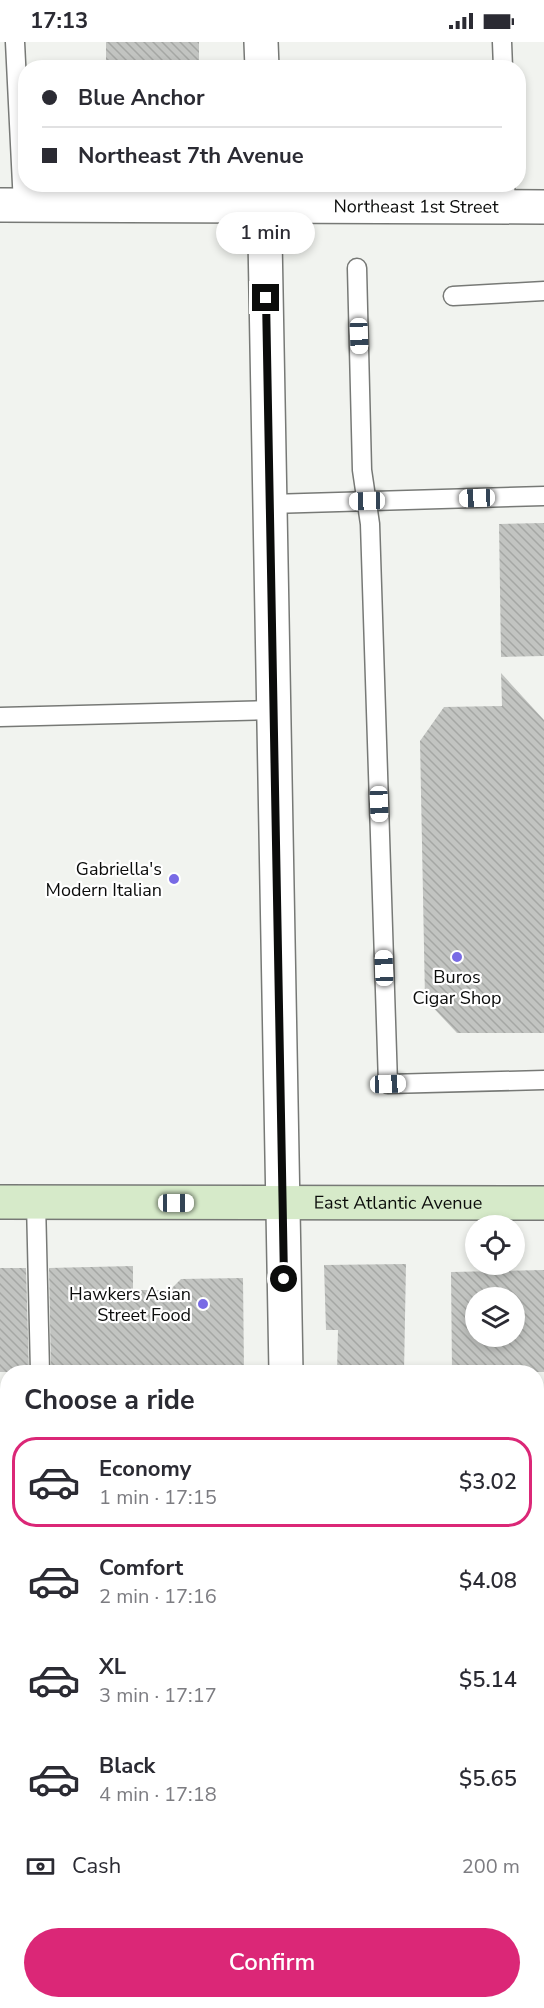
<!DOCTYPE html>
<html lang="en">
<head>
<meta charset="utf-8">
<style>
  :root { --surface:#fff; --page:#f2f2f3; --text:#2b2b33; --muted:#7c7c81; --line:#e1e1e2; --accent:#db2777 }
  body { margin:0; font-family:"Nunito Sans",sans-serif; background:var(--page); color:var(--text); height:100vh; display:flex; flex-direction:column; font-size:22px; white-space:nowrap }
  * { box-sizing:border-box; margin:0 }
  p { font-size:20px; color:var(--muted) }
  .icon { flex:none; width:33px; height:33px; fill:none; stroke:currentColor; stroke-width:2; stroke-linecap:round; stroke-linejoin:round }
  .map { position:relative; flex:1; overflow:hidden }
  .panel { position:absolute; left:0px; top:1323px; width:544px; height:644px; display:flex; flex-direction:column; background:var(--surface); border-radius:24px 24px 0 0; box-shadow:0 3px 9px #0003 }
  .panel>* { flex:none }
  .guide { position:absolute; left:18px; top:18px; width:508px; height:132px; border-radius:24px; box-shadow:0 3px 9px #0003; display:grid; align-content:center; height:132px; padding:0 24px; background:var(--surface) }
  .buttons { position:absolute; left:465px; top:1173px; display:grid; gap:12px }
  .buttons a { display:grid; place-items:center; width:60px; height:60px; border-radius:50%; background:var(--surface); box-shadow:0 3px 9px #0003; font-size:30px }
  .end { position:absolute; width:27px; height:27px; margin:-14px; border:8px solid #0b0c0b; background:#fff; box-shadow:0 0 0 3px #fff }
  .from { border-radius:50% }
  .bubble { position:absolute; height:42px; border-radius:21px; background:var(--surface); box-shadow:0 3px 9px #0003; font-size:20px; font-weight:600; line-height:42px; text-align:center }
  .car { position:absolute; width:18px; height:36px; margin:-18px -9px; border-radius:8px; box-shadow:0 0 4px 2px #0007; background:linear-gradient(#fff 24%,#345 0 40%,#fff 0 76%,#345 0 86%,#fff 0) }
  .guide b { display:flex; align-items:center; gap:21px; height:57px; font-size:22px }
  .guide b+b { border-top:2px solid var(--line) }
  .guide i { width:15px; height:15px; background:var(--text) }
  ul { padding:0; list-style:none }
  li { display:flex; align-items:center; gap:18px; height:90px; margin:0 12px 9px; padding:0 12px; border:3px solid transparent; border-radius:24px }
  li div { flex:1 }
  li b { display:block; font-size:22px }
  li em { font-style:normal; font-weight:600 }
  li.selected { border-color:var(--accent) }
  li>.icon { width:54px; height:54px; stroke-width:1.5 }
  h2 { padding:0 24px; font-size:27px; line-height:72px }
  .pay { display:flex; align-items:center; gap:15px; height:66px; padding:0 24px; font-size:22px }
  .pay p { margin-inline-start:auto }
  .button { display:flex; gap:12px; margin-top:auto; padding:12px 24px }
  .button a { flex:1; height:69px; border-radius:36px; background:var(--accent); color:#fff; font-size:24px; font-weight:600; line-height:69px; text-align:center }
  .status { display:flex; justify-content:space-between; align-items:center; height:42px; padding:0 30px; background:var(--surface); direction:ltr }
  .status svg { height:16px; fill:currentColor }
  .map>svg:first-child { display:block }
  .building { fill:url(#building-back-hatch); fill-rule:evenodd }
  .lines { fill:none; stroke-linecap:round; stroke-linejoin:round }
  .service-casing { stroke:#777976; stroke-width:21 }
  .minor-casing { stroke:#777976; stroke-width:36 }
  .secondary-casing { stroke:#777976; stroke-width:36 }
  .service { stroke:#fff; stroke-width:18 }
  .minor { stroke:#fff; stroke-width:33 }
  .secondary { stroke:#d6eac9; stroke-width:33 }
  .route { stroke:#0b0c0b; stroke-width:8 }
  .poi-dot { fill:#786ae5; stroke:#fff; stroke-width:2 }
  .labels { text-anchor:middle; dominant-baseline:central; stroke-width:4.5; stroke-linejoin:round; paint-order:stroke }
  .street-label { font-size:18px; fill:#0b0c0b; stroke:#fff }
  .poi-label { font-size:18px; fill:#0b0c0b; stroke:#fff; text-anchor:end }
</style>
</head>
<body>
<div class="status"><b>17:13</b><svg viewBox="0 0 49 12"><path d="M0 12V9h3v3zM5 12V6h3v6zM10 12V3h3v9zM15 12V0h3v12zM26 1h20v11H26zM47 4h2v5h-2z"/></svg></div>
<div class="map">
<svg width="544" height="1966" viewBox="0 0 544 1966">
  <defs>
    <pattern id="building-back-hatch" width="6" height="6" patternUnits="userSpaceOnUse" patternTransform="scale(1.5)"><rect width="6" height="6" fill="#c2c4c1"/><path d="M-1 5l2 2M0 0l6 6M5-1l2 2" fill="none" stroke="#a5a7a4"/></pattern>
  </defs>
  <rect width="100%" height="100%" fill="#f1f3ef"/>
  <g class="building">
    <path d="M106,0H199V25L106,26Z"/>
    <path d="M544,481V614L501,615L499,482Z"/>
    <path d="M501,631L544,678V991H457L425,957L420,699L444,665L502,664Z"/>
    <path d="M406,1222L404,1330H337L338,1288H326L324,1223Z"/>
    <path d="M133,1224V1248H170L181,1237L243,1236L244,1330H51L49,1226Z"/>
    <path d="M0,1226H26L29,1330H0Z"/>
    <path d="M544,1228V1330H452L451,1230ZM476,1256H514V1294H476Z"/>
  </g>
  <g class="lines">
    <defs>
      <g id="service">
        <path d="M15,0L23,163"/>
        <path d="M502,0L503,26"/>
        <path d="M505,142L506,165"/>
        <path d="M357,226L362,428L370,482L388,1042L544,1038"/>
        <path d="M453,254L544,249"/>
        <path d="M270,462L544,454"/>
        <path d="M0,675L274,668"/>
        <path d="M36,1160L40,1330"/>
        <path d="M0,1385L8,1384"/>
        <path d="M537,1465H544"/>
        <path d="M537,1550H544"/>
        <path d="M0,1604H8"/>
        <path d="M0,1902H8"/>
        <path d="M55,1959V1966"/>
      </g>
      <g id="minor">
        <path d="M261,0L262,26"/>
        <path d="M264,142L286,1330"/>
        <path id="s1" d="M0,163L544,165"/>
        <path d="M298,1959L299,1966"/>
      </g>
      <g id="secondary">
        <path id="s2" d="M0,1160L544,1161"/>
      </g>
    </defs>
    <use href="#service" class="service-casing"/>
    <use href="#minor" class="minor-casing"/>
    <use href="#secondary" class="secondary-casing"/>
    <use href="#service" class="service"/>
    <use href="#minor" class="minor"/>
    <use href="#secondary" class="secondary"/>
  </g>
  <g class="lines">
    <path class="route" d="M266,256L284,1237"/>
  </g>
  <g class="poi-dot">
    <circle cx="174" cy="837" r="6"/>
    <circle cx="457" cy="915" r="6"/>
    <circle cx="203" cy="1262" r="6"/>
  </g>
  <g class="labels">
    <g class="street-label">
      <text stroke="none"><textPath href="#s1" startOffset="416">Northeast 1st Street</textPath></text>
      <text stroke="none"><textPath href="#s2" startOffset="398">East Atlantic Avenue</textPath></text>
    </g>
    <g class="poi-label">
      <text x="162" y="827">Gabriella's<tspan x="162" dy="21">Modern Italian</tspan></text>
      <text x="457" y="935" text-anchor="middle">Buros<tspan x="457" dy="21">Cigar Shop</tspan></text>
      <text x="191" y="1252">Hawkers Asian<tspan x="191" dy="21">Street Food</tspan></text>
    </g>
  </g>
</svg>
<div class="buttons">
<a><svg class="icon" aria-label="locate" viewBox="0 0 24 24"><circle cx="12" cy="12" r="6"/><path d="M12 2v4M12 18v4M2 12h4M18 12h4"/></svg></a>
<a><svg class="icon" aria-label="layers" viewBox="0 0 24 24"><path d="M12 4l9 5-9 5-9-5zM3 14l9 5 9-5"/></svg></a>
</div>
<i class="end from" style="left:284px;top:1237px"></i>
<i class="end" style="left:266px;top:256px"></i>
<div class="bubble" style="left:216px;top:170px;width:99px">1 min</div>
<i class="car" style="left:359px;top:294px;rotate:178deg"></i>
<i class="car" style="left:477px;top:456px;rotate:268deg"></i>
<i class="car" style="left:367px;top:459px;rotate:269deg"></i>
<i class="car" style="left:379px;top:762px;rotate:178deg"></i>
<i class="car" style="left:384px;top:926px;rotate:358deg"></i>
<i class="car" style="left:388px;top:1042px;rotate:88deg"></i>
<i class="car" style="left:176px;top:1161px;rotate:90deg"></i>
<div class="guide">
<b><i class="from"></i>Blue Anchor</b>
<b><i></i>Northeast 7th Avenue</b>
</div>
<section class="panel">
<h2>Choose a ride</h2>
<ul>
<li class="selected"><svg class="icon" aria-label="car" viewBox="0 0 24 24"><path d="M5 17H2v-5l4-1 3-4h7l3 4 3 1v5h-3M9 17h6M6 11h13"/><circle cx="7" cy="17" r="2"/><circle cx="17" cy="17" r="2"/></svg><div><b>Economy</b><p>1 min · 17:15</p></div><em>$3.02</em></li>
<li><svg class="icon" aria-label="car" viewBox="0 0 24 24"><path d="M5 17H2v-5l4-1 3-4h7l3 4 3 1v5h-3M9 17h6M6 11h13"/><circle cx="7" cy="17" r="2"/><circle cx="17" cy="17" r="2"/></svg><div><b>Comfort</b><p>2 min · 17:16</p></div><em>$4.08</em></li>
<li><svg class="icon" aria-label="car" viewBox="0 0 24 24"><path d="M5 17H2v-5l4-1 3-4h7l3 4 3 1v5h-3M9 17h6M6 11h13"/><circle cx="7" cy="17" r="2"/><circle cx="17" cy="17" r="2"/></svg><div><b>XL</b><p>3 min · 17:17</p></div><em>$5.14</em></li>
<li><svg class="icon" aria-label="car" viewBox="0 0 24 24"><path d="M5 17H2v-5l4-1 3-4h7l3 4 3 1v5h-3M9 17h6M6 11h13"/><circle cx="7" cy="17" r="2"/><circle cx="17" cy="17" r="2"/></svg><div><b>Black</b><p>4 min · 17:18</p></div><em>$5.65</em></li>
</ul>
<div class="pay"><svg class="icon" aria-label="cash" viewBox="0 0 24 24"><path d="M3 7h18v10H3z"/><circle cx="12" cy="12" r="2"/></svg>Cash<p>200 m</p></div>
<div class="button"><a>Confirm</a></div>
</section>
</div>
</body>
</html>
